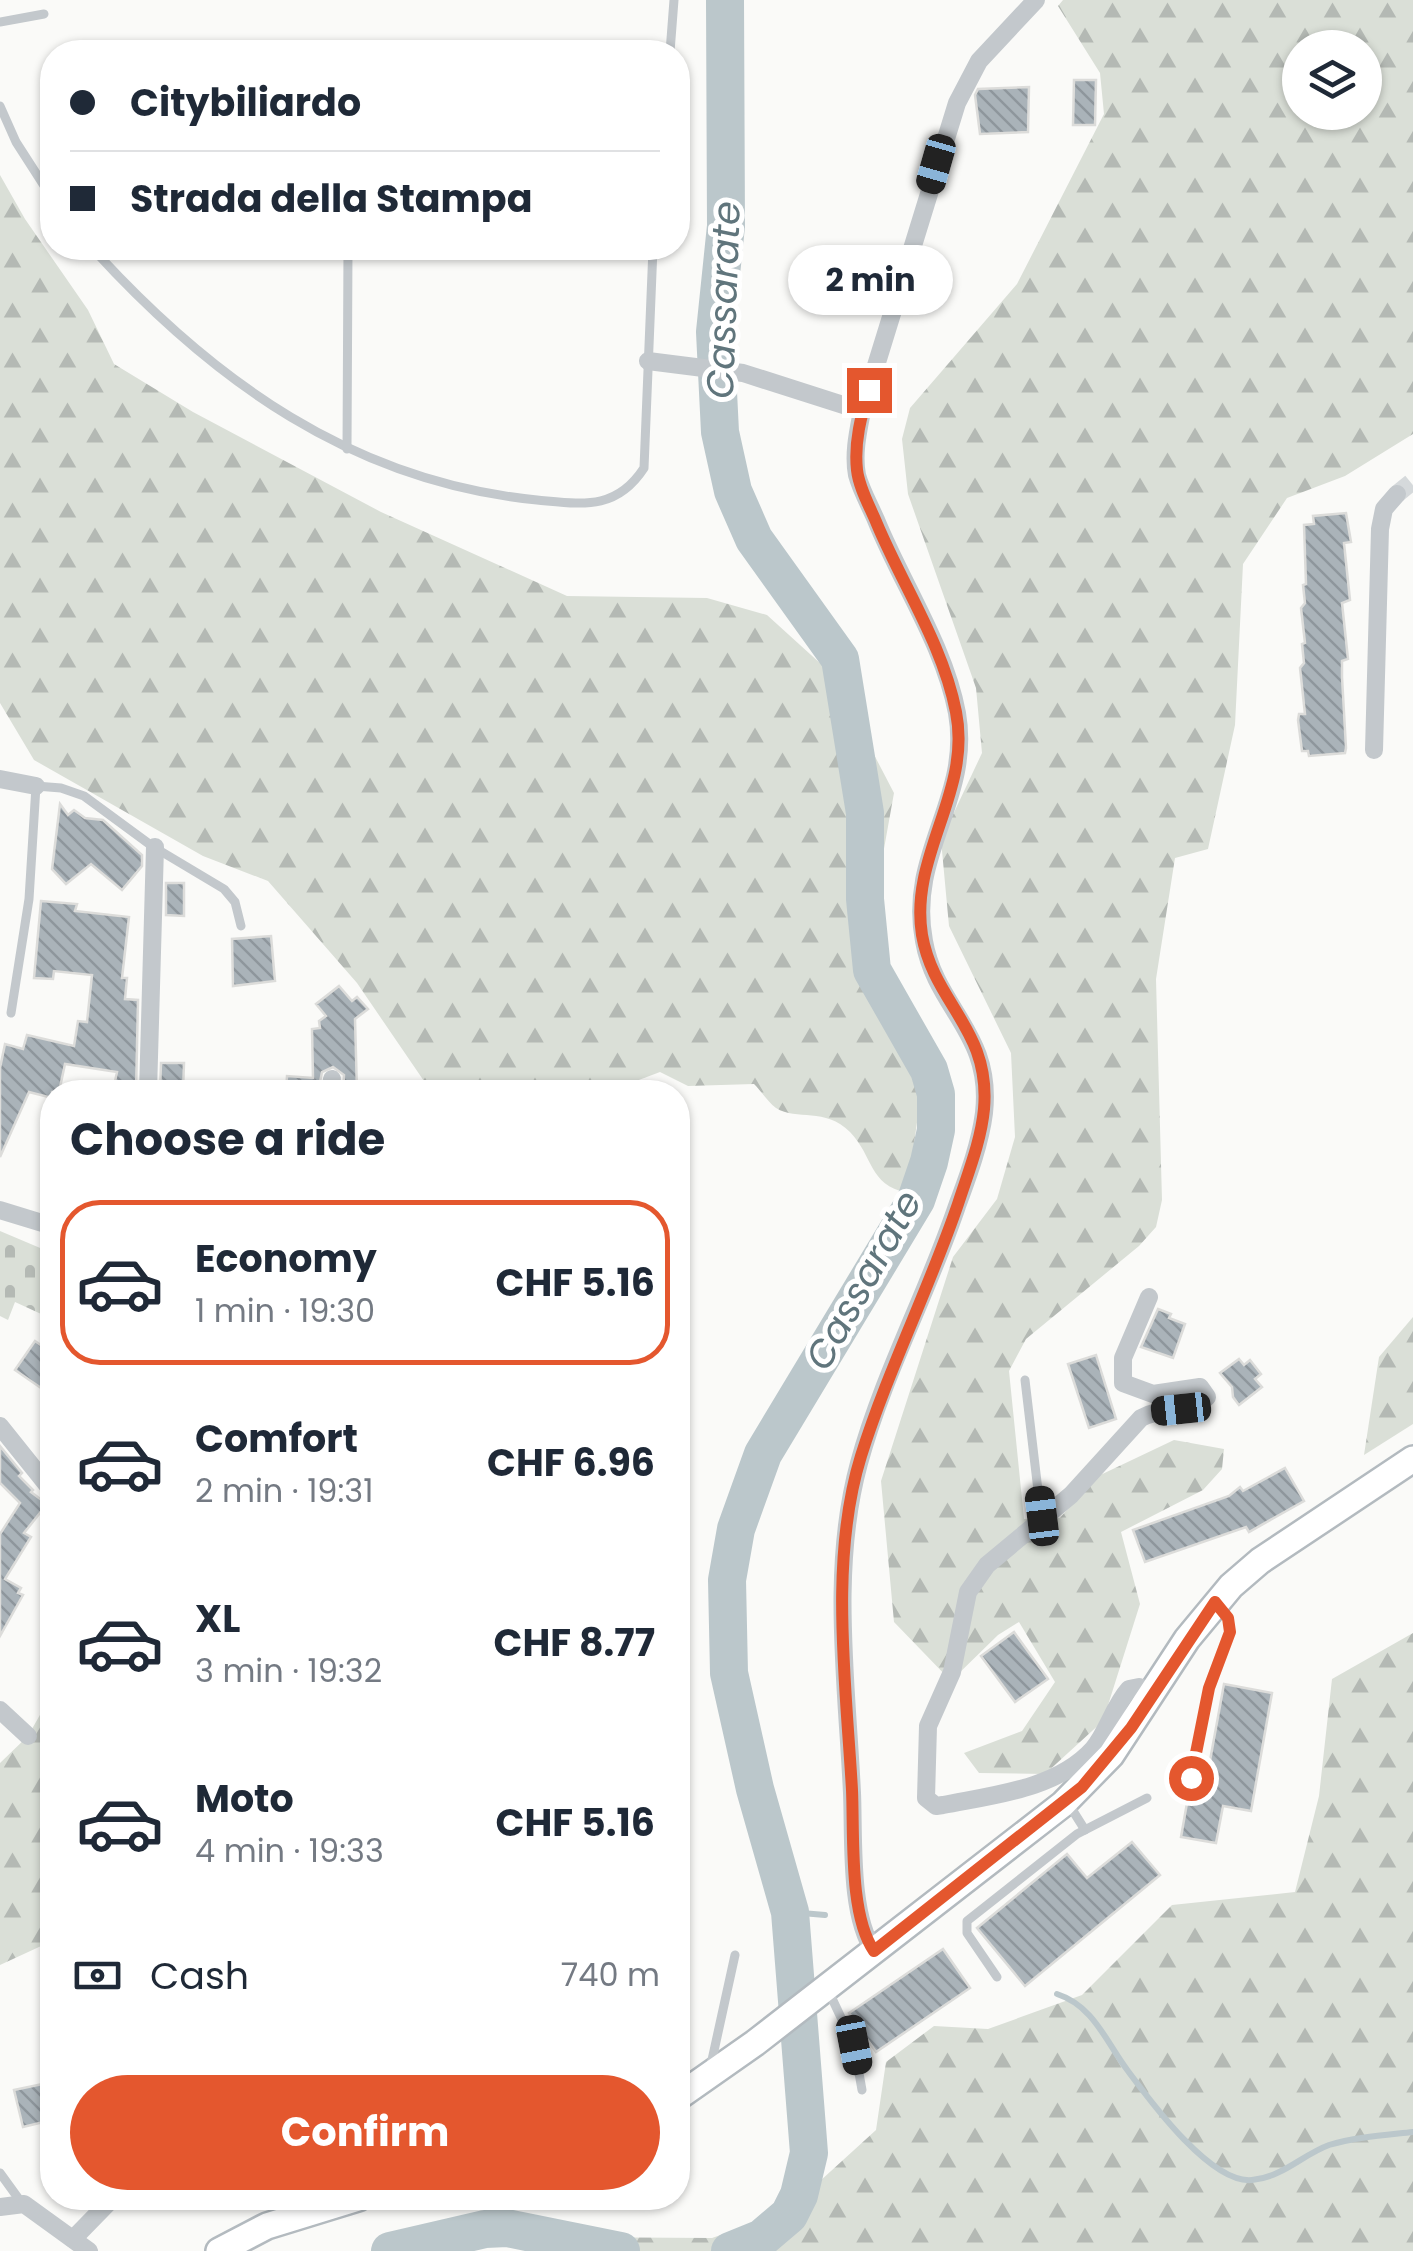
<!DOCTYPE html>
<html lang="en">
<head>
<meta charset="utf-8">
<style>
  :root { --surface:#fff; --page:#f2f2f3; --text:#1f2937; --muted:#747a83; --line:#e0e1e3; --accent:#e4572e }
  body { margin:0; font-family:Poppins,sans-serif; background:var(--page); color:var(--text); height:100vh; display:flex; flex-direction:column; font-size:38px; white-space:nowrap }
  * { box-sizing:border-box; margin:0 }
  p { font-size:32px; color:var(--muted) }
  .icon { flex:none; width:55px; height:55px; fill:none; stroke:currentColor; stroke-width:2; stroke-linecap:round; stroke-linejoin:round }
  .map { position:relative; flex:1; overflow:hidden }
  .drawer { position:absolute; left:40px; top:1080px; width:650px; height:1130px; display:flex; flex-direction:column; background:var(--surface); border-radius:40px; box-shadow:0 2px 8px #0004 }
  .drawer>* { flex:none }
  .top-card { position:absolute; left:40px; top:40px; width:650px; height:220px; border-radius:40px; box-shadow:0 2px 8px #0004; display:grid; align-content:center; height:220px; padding:0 30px; background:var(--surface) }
  .tools { position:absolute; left:1282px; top:30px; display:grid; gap:20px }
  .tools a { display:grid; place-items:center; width:100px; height:100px; border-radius:50%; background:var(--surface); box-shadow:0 2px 8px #0004; font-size:50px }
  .end { position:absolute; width:45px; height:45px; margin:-22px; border:12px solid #e4572e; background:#fff; box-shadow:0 0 0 5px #fff }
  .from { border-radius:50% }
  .bubble { position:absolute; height:70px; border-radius:35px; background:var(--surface); box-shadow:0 2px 8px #0004; font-size:32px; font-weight:700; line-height:70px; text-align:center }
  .car { position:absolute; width:30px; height:60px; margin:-30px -15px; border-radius:12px; box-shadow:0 0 8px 2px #0007; background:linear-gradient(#222 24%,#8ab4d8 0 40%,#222 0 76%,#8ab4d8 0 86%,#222 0) }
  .top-card b { display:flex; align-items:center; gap:35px; height:95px; font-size:38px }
  .top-card b+b { border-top:2px solid var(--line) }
  .top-card i { width:25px; height:25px; background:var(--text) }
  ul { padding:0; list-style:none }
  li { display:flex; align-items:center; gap:30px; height:165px; margin:0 20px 15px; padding:0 10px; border:5px solid transparent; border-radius:40px }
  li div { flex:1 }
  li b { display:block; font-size:38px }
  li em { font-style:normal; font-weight:700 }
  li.current { border-color:var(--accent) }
  li>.icon { width:90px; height:90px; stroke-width:1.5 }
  h2 { padding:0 30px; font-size:45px; line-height:120px }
  .pay { display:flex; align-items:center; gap:25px; height:110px; padding:0 30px; font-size:38px }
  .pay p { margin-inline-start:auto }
  .button { display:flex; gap:20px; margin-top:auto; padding:20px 30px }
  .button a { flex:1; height:115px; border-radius:60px; background:var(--accent); color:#fff; font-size:40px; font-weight:700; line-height:115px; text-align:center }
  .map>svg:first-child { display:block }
  .forest { fill:url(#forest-firs); fill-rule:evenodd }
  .cemetery { fill:url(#cemetery-stones) }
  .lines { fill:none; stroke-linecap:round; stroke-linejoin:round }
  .stream { stroke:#bbc7cb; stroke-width:6 }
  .river { stroke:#bbc7cb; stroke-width:38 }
  .building { fill:url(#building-back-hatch); stroke:#dcdcda; stroke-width:2.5 }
  .street-tunnel { stroke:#d5d9db; stroke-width:18; stroke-dasharray:18 9; stroke-linecap:butt }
  .secondary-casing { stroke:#b3babf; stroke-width:30 }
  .lane { stroke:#c3c8cc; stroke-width:9 }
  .street { stroke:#c3c8cc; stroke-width:18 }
  .secondary { stroke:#fff; stroke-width:25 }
  .route { stroke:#e4572e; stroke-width:12 }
  .labels { text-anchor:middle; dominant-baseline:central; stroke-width:10; stroke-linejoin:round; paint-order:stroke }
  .water-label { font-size:38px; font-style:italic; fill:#60757c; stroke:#fff }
</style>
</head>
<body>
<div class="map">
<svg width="1413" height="2251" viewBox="0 0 1413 2251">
  <defs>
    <pattern id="forest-firs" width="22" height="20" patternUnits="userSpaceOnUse" patternTransform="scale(2.5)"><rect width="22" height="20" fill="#dadfd7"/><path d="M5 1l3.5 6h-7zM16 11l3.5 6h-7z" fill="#b4b9b4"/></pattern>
    <pattern id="cemetery-stones" width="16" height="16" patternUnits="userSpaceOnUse" patternTransform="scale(2.5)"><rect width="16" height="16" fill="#dadfd7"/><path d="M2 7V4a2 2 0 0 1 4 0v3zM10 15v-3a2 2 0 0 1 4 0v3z" fill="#b4b9b4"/></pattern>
    <pattern id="building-back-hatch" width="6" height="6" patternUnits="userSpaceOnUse" patternTransform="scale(2.5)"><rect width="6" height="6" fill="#aab3b9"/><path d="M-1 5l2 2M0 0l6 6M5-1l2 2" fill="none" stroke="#8e969c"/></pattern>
  </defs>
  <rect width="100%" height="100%" fill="#fafaf8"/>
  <g class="forest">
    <path d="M1063,0H1413V434L1345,476L1287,498L1243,564L1235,725L1208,849L1175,858L1156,979L1162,1200L1156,1227L1139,1246L1026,1339L1009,1371L1024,1519L1060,1518L1094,1478L1174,1440L1224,1449L1222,1469L1203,1490L1121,1532L1140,1604L1103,1721L1045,1774L979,1773L964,1753L1022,1731L1055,1682L1019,1622L998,1635L951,1681L894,1622L881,1481L953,1257L997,1199L1015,1137L1011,1053L949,926L941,840L982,753L976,688L908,494L902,439L910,408L1017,284L1104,114L1100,73L1058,6ZM1300,48H1365V112H1300Z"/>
    <path d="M0,175L25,219L88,310L114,364L193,412L381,512L567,596L707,598L767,615L832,674L894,793L880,871L876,957L925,1066L907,1193C868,1184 874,1157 850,1132C825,1107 797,1121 776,1108C768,1102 761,1091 754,1084L688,1086L660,1072L607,1092H425L426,1084L357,983L268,881L203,856L34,760L0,703Z"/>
    <path d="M1413,1317V1424L1364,1455L1379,1357Z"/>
    <path d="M1413,1633V2251H554L552,2237L712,2238L786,2212L876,2130L886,2062L934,2026L988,2029L1082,1995L1172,1905L1295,1892L1319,1796L1332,1679Z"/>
    <path d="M52,1705V1941L0,1965V1763L28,1736L45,1706Z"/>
  </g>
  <path class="cemetery" d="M0,1231L52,1253V1319L15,1302L8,1320L0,1316Z"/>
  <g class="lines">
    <g class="stream">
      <path d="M790,1912L825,1915"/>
      <path d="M1057,1994C1094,2006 1106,2042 1128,2071C1151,2102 1211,2184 1252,2180C1283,2177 1302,2155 1329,2145C1355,2137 1386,2135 1413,2132"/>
      <path d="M571,2239L573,2251"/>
    </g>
    <g class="river">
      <path d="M725,0L726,226L715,332L720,432L733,491L754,539L840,659L865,813V899L872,970L929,1070L936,1094V1130L929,1162L916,1200L763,1454L736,1529L727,1580L729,1673L755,1789L790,1912L809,2153L799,2195L789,2215L762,2238L730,2251"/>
      <path d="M390,2251L485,2229L507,2228L621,2251"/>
    </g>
  </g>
  <g class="building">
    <path d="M1074,80H1096L1095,125H1073Z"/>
    <path d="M1029,87L1028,132L980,134L975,95L978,89Z"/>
    <path d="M1346,513L1351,542L1344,543L1350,600L1342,603L1348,659L1342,661V677L1346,748L1345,753L1309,756L1308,751H1302L1298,720L1299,714H1305L1300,668L1304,663L1302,644L1305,643L1301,608L1305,603L1303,585L1306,584L1304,525L1314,524L1313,516Z"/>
    <path d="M60,804L68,815L74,810L85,818L103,820L142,855V866L122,890L91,864L66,884L52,869Z"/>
    <path d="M166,883H184V916L166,915Z"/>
    <path d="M41,901L77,904L75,911L129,917L122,978H127L125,999L138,1000L136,1092L114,1086L117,1072L65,1064L59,1092H52V1098L29,1092L0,1157V1068L5,1044L23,1049L27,1035L74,1046L78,1021L87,1022L92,975L54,971L53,979L34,978Z"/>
    <path d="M271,936L275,981L233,986L232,939Z"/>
    <path d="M339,986L352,1001L357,997L368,1009L355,1019L357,1092H343L344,1075L333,1067L322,1072L318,1092H286L287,1076L313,1078L312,1029L320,1028L319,1021L326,1016L316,1004Z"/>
    <path d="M161,1063H184L183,1092H160Z"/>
    <path d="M1158,1309L1171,1314L1169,1318L1185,1324L1173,1358L1141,1347Z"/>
    <path d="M35,1341L52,1353V1379L44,1390L15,1370Z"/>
    <path d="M1096,1355L1116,1419L1089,1428L1068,1364Z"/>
    <path d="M1239,1359L1244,1365L1250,1360L1261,1374L1255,1379L1262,1387L1239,1405L1233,1397L1232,1387L1220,1373Z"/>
    <path d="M0,1446L22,1473L19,1476L33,1490L31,1492L47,1504L24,1533L31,1537L5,1579L21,1588L18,1593L23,1595L0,1636V1534L20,1503L0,1483Z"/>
    <path d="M1285,1468L1304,1501L1249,1532L1246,1527L1145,1562L1133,1530L1229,1496L1240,1487L1243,1491Z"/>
    <path d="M1014,1632L1048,1679L1015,1702L981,1656Z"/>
    <path d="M1224,1684L1272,1693L1251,1811L1223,1806L1216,1843L1181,1837L1190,1786L1205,1788Z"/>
    <path d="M1132,1842L1160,1875L1025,1986L977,1928L1067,1854L1087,1878Z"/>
    <path d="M943,1949L970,1988L876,2052L849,2013Z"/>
    <path d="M52,2082V2120L23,2127L14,2090Z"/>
  </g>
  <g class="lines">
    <path class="street-tunnel" d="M1397,494L1413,481"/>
    <defs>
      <g id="secondary">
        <path d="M678,2097L755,2043L1063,1804L1111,1755L1187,1639L1231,1586L1260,1561L1413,1459"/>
        <path d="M219,2251L267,2226L358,2198"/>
      </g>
    </defs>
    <use href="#secondary" class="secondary-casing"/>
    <g class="lane">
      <path d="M0,22L44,14"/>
      <path d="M670,52L674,0"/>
      <path d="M0,106L16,142L52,198"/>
      <path d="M92,248C213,381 353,482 537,500C582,504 616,511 644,468L653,248"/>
      <path d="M347,449L348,248"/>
      <path d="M11,1013L29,899L36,786L61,788L84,796L152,846L224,889L235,902L241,926"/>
      <path d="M1025,1380L1041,1516"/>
      <path d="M1191,1778L1209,1688L1230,1632L1227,1618L1217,1605"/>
      <path d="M1068,1803L1085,1830"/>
      <path d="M997,1977L967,1933V1921L1077,1834L1147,1798"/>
      <path d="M828,1990L854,2045L862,2090"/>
      <path d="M710,2069L735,1955"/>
      <path d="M0,2173L21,2202"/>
    </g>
    <g class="street">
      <path d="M648,361L743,373L862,411"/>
      <path d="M1374,750L1380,529L1384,509L1397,494"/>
      <path d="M0,779L36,786"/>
      <path d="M148,1092L155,847"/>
      <path d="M330,1092L332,1079"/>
      <path d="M0,1210L52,1226"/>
      <path d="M1149,1297L1123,1358V1383L1153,1394L1200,1387L1207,1397C1190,1415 1162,1406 1141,1418L1071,1495L987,1565L968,1592L952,1672L928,1726L926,1798L936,1806L943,1805C993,1795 1057,1789 1093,1749C1108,1731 1113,1707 1129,1689L1139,1687L1152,1694"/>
      <path d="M0,1426L52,1491"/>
      <path d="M0,1710L28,1736"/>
      <path d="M874,1951C849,1915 854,1837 852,1793C847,1685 830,1569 859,1463C883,1375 928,1292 957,1206C968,1176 980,1144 984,1113C993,1033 936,1009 924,941C907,853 972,799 957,713C944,645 902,584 876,520C870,506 861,490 857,475C853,454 858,432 862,411L957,103L979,61L1036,0"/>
      <path d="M0,2207L24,2204L89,2251"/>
      <path d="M73,2239L113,2198"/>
    </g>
    <use href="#secondary" class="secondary"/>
  </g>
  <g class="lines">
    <path class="route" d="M869,390C861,416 854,442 857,470C859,488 870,507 877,524C903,586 943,645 956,712C972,792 909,855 922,935C934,1004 991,1029 984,1109C981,1141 968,1173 958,1204C929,1289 888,1370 861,1456C829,1559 846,1684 852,1790C854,1835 849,1915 874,1951L1082,1787L1131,1728L1215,1602L1228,1618L1230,1632L1209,1688L1191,1778"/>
  </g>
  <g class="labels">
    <g class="water-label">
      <text transform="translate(723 300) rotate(-88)">Cassarate</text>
      <text transform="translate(863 1280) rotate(-61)">Cassarate</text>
    </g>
  </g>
</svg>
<div class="tools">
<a><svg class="icon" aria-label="layers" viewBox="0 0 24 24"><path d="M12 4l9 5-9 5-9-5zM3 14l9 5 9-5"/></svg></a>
</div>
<i class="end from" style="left:1191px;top:1778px"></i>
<i class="end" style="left:869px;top:390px"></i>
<div class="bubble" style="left:788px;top:245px;width:165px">2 min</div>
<i class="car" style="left:936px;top:164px;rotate:196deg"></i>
<i class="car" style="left:1181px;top:1409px;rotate:264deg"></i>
<i class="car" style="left:1042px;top:1516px;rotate:353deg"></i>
<i class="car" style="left:854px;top:2045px;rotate:169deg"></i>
<div class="top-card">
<b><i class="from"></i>Citybiliardo</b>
<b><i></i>Strada della Stampa</b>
</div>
<section class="drawer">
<h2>Choose a ride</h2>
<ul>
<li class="current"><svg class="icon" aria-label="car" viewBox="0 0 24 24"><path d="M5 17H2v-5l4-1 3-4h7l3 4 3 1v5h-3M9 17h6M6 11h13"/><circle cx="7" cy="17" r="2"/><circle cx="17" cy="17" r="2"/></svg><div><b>Economy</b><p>1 min · 19:30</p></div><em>CHF 5.16</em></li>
<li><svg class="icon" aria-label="car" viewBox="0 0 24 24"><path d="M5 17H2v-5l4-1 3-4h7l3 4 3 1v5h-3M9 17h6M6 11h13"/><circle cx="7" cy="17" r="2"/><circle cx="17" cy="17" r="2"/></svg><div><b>Comfort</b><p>2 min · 19:31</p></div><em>CHF 6.96</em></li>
<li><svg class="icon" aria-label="car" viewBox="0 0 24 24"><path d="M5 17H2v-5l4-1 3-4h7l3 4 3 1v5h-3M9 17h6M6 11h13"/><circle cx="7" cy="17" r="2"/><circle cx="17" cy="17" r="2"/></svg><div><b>XL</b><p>3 min · 19:32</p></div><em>CHF 8.77</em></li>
<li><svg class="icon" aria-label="car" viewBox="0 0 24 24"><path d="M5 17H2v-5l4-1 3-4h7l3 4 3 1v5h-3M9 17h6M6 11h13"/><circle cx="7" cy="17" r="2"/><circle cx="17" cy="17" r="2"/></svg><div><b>Moto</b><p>4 min · 19:33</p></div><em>CHF 5.16</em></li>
</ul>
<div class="pay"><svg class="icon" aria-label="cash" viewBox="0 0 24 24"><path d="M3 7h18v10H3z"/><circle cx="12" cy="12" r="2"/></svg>Cash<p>740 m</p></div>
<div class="button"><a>Confirm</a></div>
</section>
</div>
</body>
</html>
